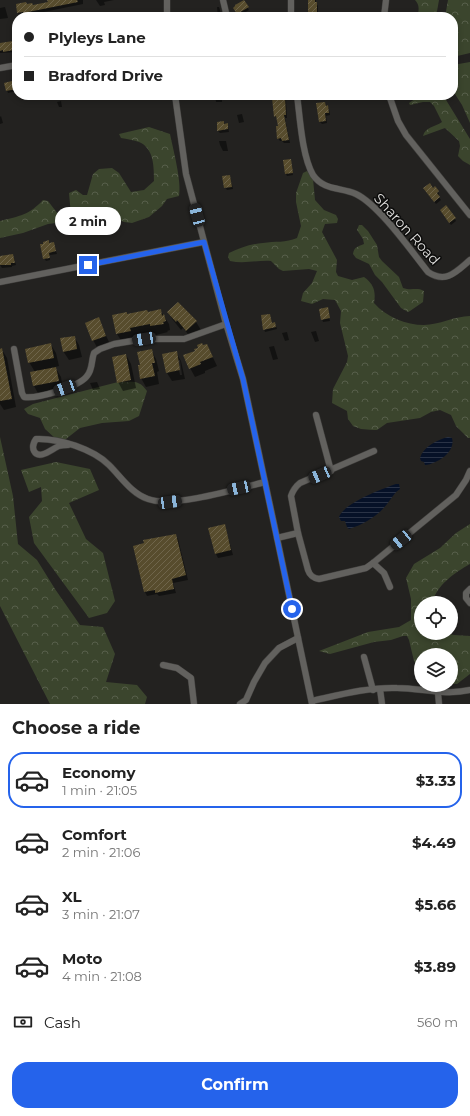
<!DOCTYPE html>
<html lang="en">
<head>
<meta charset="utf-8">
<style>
  :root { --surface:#fff; --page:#f6f6f6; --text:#222; --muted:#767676; --line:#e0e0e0; --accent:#2563eb }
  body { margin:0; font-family:Montserrat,sans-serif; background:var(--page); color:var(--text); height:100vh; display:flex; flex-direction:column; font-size:15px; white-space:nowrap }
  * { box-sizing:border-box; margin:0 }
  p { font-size:13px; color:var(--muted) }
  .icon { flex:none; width:22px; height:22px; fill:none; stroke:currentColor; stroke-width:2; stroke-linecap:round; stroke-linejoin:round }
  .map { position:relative; height:704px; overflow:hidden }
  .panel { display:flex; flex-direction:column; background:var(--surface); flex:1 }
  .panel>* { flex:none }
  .top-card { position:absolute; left:12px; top:12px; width:446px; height:88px; border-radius:16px; box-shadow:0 2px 6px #0003; display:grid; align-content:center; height:88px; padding:0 12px; background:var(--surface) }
  .controls { position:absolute; left:414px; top:596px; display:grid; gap:8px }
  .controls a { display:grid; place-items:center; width:44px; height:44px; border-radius:50%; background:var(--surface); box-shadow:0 2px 6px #0003; font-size:20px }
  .end { position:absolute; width:18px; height:18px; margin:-9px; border:5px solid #2563eb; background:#fff; box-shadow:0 0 0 2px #fff }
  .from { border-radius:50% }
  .bubble { position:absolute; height:28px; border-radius:14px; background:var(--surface); box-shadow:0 2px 6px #0003; font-size:13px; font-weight:700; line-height:28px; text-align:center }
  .car { position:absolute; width:12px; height:24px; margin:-12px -6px; border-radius:5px; box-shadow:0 0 3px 1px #0007; background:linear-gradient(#222 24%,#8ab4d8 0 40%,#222 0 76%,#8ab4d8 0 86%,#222 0) }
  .top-card b { display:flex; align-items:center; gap:14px; height:38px; font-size:15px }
  .top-card b+b { border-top:1px solid var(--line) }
  .top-card i { width:10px; height:10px; background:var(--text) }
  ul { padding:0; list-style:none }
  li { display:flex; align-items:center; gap:12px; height:56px; margin:0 8px 6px; padding:0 4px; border:2px solid transparent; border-radius:16px }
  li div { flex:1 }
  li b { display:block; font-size:15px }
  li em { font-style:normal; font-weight:700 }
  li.current { border-color:var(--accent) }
  li>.icon { width:36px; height:36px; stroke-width:1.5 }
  h2 { padding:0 12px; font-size:18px; line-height:48px }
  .pay { display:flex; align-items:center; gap:10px; height:44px; padding:0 12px; font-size:15px }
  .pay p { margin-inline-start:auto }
  .button { display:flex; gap:8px; margin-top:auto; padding:8px 12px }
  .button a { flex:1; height:46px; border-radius:16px; background:var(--accent); color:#fff; font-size:16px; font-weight:700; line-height:46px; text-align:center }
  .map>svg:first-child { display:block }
  .forest { fill:url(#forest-crowns) }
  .water { fill:url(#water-rules) }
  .shadow { fill:#0007; fill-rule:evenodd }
  .building { fill:url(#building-hatch) }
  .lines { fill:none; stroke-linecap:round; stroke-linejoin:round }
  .minor-casing { stroke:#403f3d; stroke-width:7 }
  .minor { stroke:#62615e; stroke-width:6 }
  .route { stroke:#2563eb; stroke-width:5 }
  .labels { text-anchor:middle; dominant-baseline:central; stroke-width:3; stroke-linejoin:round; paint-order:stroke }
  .street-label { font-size:14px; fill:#e0dfdd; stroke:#0c0c0b }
</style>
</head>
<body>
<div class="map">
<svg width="470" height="704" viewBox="0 0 470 704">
  <defs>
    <pattern id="forest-crowns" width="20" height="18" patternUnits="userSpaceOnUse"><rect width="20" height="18" fill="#3b452d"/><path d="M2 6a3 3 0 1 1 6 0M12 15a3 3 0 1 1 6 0" fill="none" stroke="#575f4b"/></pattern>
    <pattern id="water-rules" width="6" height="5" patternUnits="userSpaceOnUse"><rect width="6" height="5" fill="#061127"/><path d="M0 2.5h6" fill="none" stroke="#2a3346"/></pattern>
    <pattern id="building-hatch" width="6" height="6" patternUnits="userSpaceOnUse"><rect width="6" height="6" fill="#574c2d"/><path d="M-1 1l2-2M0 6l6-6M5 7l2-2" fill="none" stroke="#6f654b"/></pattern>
  </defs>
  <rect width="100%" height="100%" fill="#232220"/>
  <g class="forest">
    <path d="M415,0H439L436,17H417C419,11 420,5 415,0Z"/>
    <path d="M448,0H470V53L453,57V17H445Z"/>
    <path d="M470,62V123L462,105L453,91V65Z"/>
    <path d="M421,95H443L470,139V165L463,161L458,156L460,146L459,141L445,128L423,136C425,127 435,127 442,122L434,106L430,102H423L410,105L409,103Z"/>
    <path d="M149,127L170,134C173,149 182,182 179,196L167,199L162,206L149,217L132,223L124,222L108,215L92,219H79L71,215L69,193L76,190L83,195H87L93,174L99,169L112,168L119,173L131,192L144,190L154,181C154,167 154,148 139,142C134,140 127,139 121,138L119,134Z"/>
    <path d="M307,171L313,179L315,200L324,210L336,215L338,219L337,223L325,224L322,232L337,260L336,272L338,276L352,280L364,277C374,284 376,292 374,303C386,317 406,325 424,325C439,325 455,316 470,316V438H468L456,426L451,415L440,410L431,412L420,418L387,423L377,430H373L361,429L353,426L348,419L347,411L332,403L333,389L347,362L348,356L340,323L341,311L335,300L323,299L312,304L301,301L303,293L312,283L317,271L309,269L283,271L279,269L271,261C258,260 244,264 230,261L228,257L229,253C240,248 250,244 263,243C275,241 286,243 297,238L301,226L296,202V193L303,173Z"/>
    <path d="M43,200L48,201L64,222L48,224L23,233L0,238V221C20,216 29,215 43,200Z"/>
    <path d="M359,225H362L368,231L377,245L379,257L382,261L399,277L403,288C411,291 417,287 424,291L423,302L410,311L408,312L401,308L382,282L375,275L369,264L356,258L353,254C354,247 357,247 364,244L363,239L357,230Z"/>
    <path d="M118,382C132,382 139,379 147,391L139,416L129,421L102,423L80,428L66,439H56L45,429L40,418L28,414L24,409L33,404Z"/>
    <path d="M0,437L13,496L18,544L37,560L55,589L80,625L103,627L115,654L106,682L137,685L147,697L145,704H50L0,606Z"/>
    <path d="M56,462L90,469L99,490L69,503L86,539L103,553L115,601L107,613L89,618L34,543L29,517L42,501L41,487L29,492L21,470Z"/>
    <path d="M470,524V564C454,573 437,585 432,603H421V633H445L454,635L470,636V674L457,684H451V655H421V675L414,661L409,640L407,636H403L391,640L374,642L330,654L319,651L368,632L399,627L411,620V599L406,578L414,564L440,548L456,533Z"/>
  </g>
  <g class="water">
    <path d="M448,437L452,438C456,452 437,464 425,465L424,462L421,461L420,458C423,447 437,440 448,437Z"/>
    <path d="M396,484H399L400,489C394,493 394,495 390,500C380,515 365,524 349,529L347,527L345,521H341L339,517C344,503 382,489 396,484Z"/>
  </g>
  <g class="shadow">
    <path d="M49,0H83V4L29,15V17H25V15L20,16L18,13L17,5L33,6L49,3Z"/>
    <path d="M96,0H114L104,2L105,5L100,6Z"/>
    <path d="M309,0H316V3L318,6V15H310L309,12Z"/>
    <path d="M244,2L249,10L239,16L234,8Z"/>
    <path d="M5,7L8,18L0,19V8Z"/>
    <path d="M217,7H219L222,17H218Z"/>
    <path d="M17,41V52L0,53V44Z"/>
    <path d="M16,81L17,91L8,93L7,90Z"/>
    <path d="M215,95H222V102H216Z"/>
    <path d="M284,97L286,100L287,118H285L290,143H284L282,141H280L278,138V119L275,116Z"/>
    <path d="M61,101L62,107H59L57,102Z"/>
    <path d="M325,103L329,109L330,115L326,116L327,123L322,124L320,122Z"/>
    <path d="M242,114L244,122L239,123L237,115Z"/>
    <path d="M1,116L3,123L0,124V117Z"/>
    <path d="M223,122L228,127L229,132L220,133L218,131Z"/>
    <path d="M219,141H226L228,151H223L220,145Z"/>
    <path d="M290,160L293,175L287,176L286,174Z"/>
    <path d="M230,176L233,189L227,190L225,187Z"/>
    <path d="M433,189L438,192L439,194L438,196L441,200L436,204L426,191Z"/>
    <path d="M442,213L455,219L456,221L451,225Z"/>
    <path d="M49,242L50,244L53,243L57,254L50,255V260L46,261L44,258Z"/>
    <path d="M13,255L16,265L12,266V267L2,268L0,265V257Z"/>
    <path d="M327,308L330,321L323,322L322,319Z"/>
    <path d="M160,310L169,324L170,330L167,331L168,332L156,335L155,333L134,337L135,340L122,342L117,334L148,313Z"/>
    <path d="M168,312L196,322L201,330L192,339L183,328L181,330L173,320Z"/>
    <path d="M270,315L272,324L276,326L277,329L265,332L264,329Z"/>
    <path d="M98,319L110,344L98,349L93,340Z"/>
    <path d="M316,331L319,341L315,342L311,332Z"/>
    <path d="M287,332L289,340L285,341L282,333Z"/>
    <path d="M74,337L79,345L82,357L69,360L63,351Z"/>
    <path d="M51,345L56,353L59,366L55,367L61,377L63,390L39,395L34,386L35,372L29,362Z"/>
    <path d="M207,345L217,366L205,371V373L195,377L190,368L196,351Z"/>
    <path d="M274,346L278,359L273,360L269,347Z"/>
    <path d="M0,350H2L7,358L16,407L4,410L0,404Z"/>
    <path d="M151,350L156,359L159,371L157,372L159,384L146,387L141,378V366Z"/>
    <path d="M176,352L181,361L185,379L172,381L167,373ZM177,360H180L182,375H180Z"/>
    <path d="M126,355L131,364L136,388L123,391L118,382Z"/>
    <path d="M97,382L100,389L93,390L90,383Z"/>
    <path d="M224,525L226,530L233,555L218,558L216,554L210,529Z"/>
    <path d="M175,535L178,539L188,580L173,583L176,593L159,596L157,594L147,596L145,592L134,546Z"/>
  </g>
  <g class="building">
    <path d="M47,0H77L78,2L28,12L29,15L24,16L23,12L17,13L16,4L26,2L27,4L32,3L33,5L48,2Z"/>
    <path d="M244,0L249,7L237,14L233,8L235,6V5Z"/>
    <path d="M308,0H315V2H317V12H308Z"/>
    <path d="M13,41L14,50L3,52V50L0,51V43Z"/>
    <path d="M16,80L17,89L6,91L4,83Z"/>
    <path d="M285,96L286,115H284L289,140L282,141L281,138L277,139L276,126H278L276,116L274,117L272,98Z"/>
    <path d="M325,102L326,106L328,105L329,113H325L326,121L319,122L316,103Z"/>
    <path d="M224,121V124L228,123V129L217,131V122Z"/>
    <path d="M291,159L293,173L285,174L283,160Z"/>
    <path d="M230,175L232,187L224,188L222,176Z"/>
    <path d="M430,183L433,188L435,186L439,191L437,193L440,197L434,202L423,188Z"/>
    <path d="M446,205L456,218L449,223L440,210Z"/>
    <path d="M49,240V243L54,242L56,251L49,253L50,258L43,259L40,244H43V242Z"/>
    <path d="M13,254L15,263H11V265H0V256Z"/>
    <path d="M178,302L197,321L186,331L177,320L176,322L167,312Z"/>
    <path d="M328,307L330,318L321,320L319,309Z"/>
    <path d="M161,309L162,316L164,314L166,321L163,322L164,324L150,326V324L130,328L131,331L116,334L112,315L127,312V314L147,310L148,312Z"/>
    <path d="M270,314L272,323L275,322L276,327L263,330L261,315Z"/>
    <path d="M99,317L106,336L92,341L85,323Z"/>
    <path d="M75,336L77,349L63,352L60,338Z"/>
    <path d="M51,343L54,358L28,363L25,349Z"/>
    <path d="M202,343L203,345L207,344L213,357L200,362L201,364L189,369L183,355L195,351L194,349L198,348L197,345Z"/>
    <path d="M2,348L12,399L0,401V349Z"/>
    <path d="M152,349L155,363H152L155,376L140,379L138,365H140L137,352Z"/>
    <path d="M177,351L180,370L166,373L162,354Z"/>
    <path d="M126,354L131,380L117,383L112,357Z"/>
    <path d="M56,367L59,381L33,386L30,372Z"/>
    <path d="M225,524L231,550L215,554L208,528Z"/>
    <path d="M176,534L186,575L172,579L174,589L155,593V590L144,592L133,546L144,543L143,540Z"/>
  </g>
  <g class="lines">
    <defs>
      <g id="minor">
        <path d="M167,0V17"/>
        <path d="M223,0L227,17"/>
        <path d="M291,17V0"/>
        <path d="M384,17L386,0"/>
        <path d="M0,68L17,65"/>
        <path d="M175,95L186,174L225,320L243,379L277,538L312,704"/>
        <path d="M297,95C300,118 302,156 313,175C324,191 341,187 356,194C379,205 412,252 428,272C446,284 456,272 470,260"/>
        <path d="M389,95L398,121L406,135L470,215"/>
        <path d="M0,282L204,242"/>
        <path d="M14,349L22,393L24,397C37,399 79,387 87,376C93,369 91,361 94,353L100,349L114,344L144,339H184L226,324"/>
        <path d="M316,415L331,471"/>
        <path d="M68,445C65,445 62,445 59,446C53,448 39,461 34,451C32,447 34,442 36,439C59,438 93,449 109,465C121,477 132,494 148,499C173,508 237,489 265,482"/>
        <path d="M298,533L291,496C293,490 295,487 300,483L374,451"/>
        <path d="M277,538L298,533L308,570C310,576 313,578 319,579L366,568L373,563L456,495L466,480L470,471"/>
        <path d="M373,563L384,573L390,587"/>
        <path d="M470,589L466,593V598L470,603"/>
        <path d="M364,657L373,690"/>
        <path d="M163,665L177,668L191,678L194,704"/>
        <path d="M380,689L382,704"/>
        <path d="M438,693L439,704"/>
        <path d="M312,701C339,695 368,687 397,688C421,688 445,696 470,690"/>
        <path d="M240,704L246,700L254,682L265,663L279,648L298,638"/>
      </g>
    </defs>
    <use href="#minor" class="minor-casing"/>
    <use href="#minor" class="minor"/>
  </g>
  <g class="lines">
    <path class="route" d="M88,265L204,242L243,379L292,609"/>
  </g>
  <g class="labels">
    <g class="street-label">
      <text transform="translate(407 229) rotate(48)">Sharon Road</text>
    </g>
  </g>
</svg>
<div class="controls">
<a><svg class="icon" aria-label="locate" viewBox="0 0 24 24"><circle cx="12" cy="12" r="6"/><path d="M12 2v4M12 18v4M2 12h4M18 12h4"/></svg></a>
<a><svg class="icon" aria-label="layers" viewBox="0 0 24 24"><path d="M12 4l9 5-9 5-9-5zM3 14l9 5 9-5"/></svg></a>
</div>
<i class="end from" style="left:292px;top:609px"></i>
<i class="end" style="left:88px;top:265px"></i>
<div class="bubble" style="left:55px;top:207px;width:66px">2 min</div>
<i class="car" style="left:197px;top:215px;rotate:345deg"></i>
<i class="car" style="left:144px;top:339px;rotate:260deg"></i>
<i class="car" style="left:65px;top:388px;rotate:250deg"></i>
<i class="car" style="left:320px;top:475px;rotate:247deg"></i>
<i class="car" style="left:239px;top:488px;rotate:258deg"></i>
<i class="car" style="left:170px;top:502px;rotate:82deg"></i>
<i class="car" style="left:401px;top:540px;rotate:231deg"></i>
<div class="top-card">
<b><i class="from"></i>Plyleys Lane</b>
<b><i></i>Bradford Drive</b>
</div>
</div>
<section class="panel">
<h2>Choose a ride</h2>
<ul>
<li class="current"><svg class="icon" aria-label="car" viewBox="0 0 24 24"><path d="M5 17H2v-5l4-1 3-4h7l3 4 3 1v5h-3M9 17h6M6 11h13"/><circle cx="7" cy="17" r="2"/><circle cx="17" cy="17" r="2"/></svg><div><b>Economy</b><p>1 min · 21:05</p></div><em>$3.33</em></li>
<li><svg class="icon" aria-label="car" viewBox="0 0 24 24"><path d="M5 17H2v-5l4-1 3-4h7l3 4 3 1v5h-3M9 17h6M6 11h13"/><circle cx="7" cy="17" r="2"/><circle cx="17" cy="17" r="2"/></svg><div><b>Comfort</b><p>2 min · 21:06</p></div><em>$4.49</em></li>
<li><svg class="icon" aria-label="car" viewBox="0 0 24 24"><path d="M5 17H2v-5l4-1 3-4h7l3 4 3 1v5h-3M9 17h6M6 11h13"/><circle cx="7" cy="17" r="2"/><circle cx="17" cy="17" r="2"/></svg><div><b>XL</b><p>3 min · 21:07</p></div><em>$5.66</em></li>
<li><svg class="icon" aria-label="car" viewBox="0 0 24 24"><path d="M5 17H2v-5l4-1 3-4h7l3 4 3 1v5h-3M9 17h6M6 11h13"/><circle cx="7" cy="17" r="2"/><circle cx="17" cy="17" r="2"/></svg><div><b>Moto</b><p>4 min · 21:08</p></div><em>$3.89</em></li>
</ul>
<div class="pay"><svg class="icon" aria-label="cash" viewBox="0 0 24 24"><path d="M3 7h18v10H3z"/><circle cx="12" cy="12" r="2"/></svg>Cash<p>560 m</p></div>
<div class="button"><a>Confirm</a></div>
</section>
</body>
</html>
